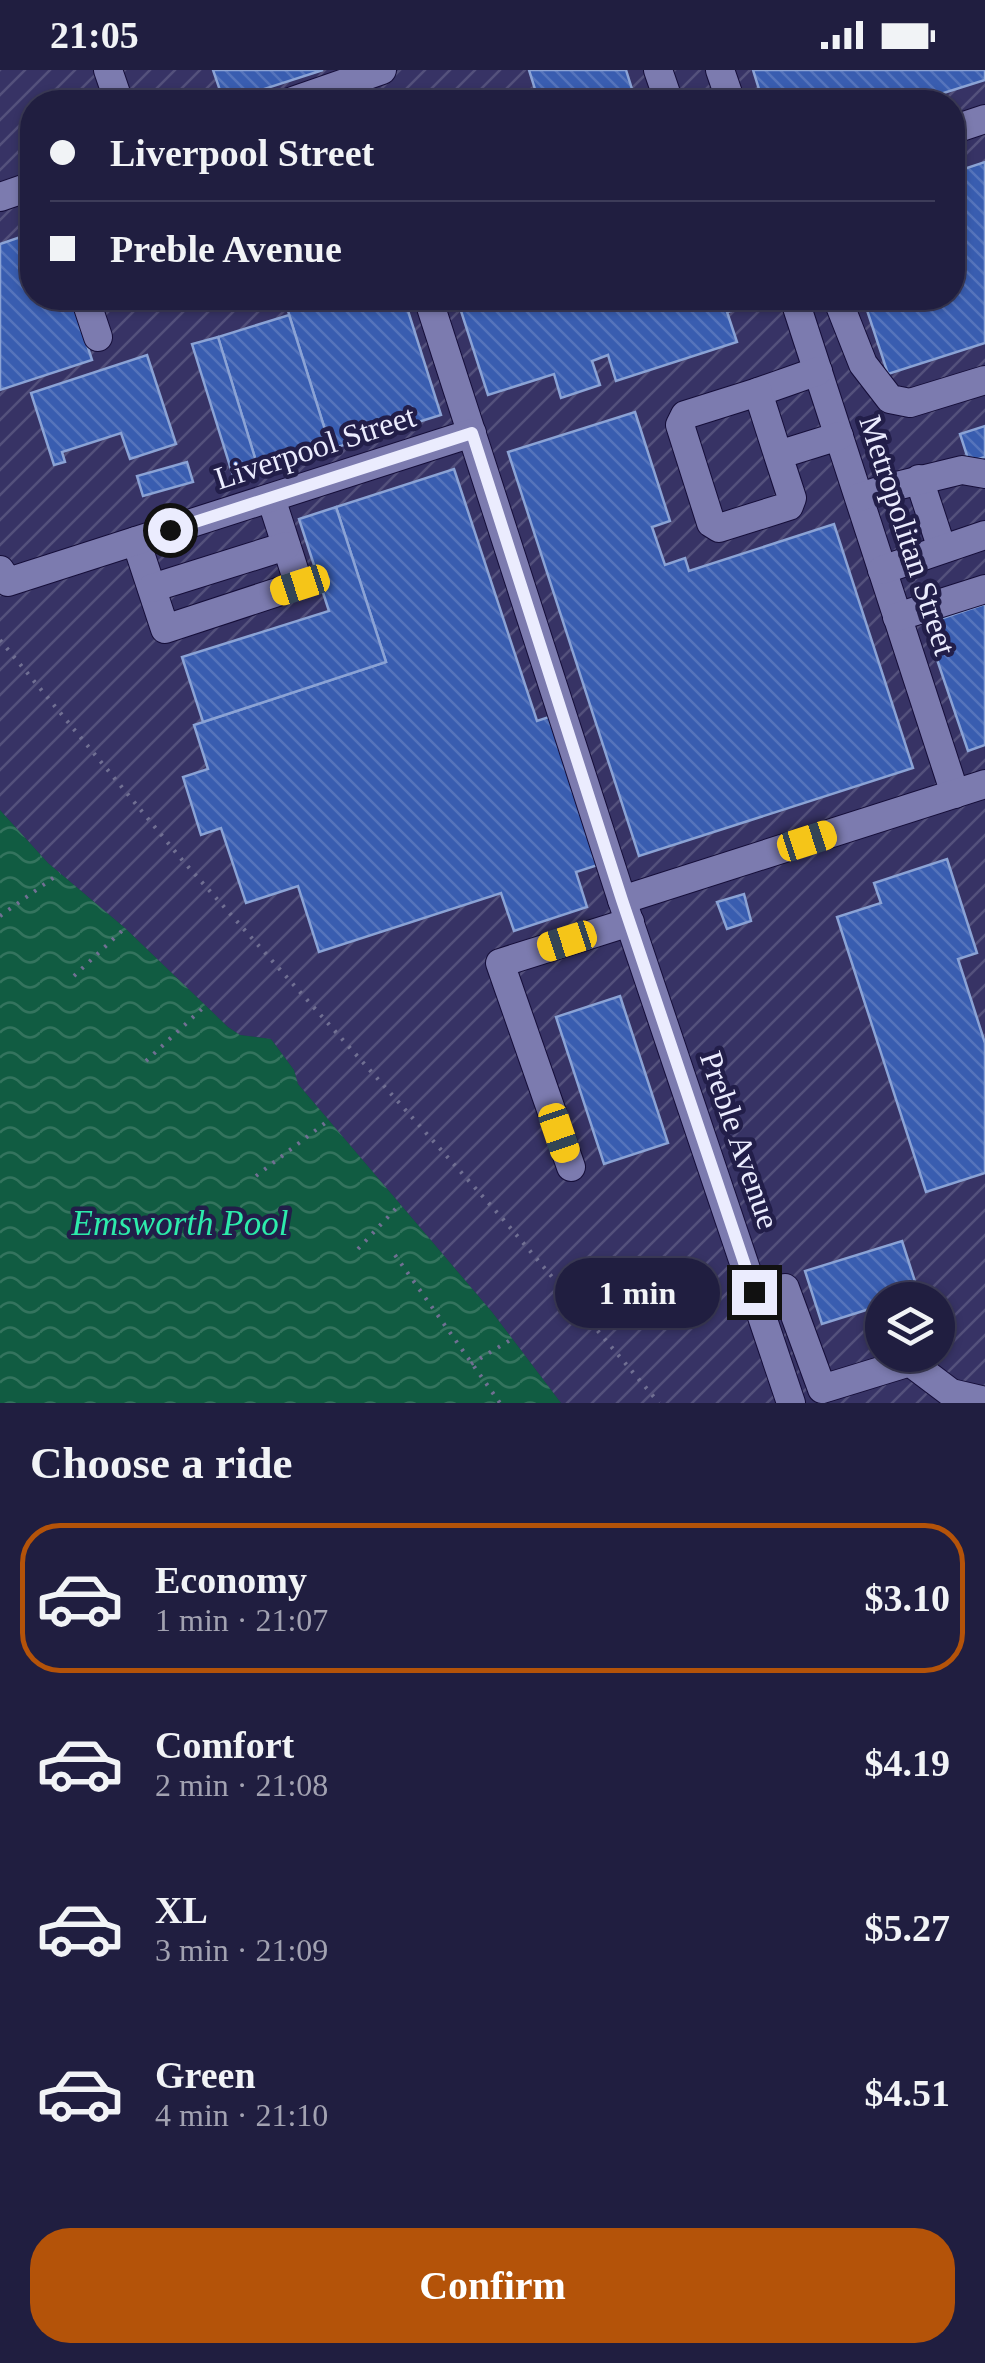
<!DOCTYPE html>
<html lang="en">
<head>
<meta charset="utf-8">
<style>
  :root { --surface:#201e40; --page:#2d2b4b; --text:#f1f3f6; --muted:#a2a2b1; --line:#3d3c59; --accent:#b45309 }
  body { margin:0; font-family:"Times New Roman",serif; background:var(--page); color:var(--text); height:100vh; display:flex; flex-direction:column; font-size:38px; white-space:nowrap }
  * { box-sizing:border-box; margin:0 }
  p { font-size:32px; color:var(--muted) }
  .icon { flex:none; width:55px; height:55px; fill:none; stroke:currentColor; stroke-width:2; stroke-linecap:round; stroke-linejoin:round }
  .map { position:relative; height:1333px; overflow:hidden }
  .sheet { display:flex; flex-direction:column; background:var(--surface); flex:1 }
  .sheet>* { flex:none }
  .top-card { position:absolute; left:20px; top:20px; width:945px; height:220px; border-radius:40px; box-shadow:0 2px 8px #0004,0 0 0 2px var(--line); display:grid; align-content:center; height:220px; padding:0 30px; background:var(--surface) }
  .buttons { position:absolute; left:865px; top:1212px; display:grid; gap:20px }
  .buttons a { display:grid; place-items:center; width:90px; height:90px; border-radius:50%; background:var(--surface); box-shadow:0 2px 8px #0004,0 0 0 2px var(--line); font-size:50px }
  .end { position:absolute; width:45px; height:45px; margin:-22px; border:12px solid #ebecfe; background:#111; box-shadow:0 0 0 5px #111 }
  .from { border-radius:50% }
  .bubble { position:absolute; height:70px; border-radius:35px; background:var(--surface); box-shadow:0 2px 8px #0004,0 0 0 2px var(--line); font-size:32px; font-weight:700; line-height:70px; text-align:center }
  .car { position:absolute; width:30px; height:60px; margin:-30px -15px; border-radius:12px; box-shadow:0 0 8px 2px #0007; background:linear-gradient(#f5c518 24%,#345 0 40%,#f5c518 0 76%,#345 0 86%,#f5c518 0) }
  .top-card b { display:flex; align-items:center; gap:35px; height:95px; font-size:38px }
  .top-card b+b { border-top:2px solid var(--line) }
  .top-card i { width:25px; height:25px; background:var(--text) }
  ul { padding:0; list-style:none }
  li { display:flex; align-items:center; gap:30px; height:150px; margin:0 20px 15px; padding:0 10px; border:5px solid transparent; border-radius:40px }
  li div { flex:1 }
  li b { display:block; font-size:38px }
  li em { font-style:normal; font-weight:700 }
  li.current { border-color:var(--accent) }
  li>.icon { width:90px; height:90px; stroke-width:1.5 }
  h2 { padding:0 30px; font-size:45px; line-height:120px }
  .primary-button { display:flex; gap:20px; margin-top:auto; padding:20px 30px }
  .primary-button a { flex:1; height:115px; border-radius:40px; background:var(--accent); color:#fff; font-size:40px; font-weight:700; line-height:115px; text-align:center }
  .status { display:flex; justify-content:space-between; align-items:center; height:70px; padding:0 50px; background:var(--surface); direction:ltr }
  .status svg { height:28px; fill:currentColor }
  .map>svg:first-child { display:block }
  .industrial { fill:url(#industrial-furrows); fill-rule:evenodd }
  .water { fill:url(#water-waves) }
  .building { fill:url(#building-back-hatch); stroke:#8ba3d5; stroke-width:2.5 }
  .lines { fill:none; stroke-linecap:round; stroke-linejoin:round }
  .minor-casing { stroke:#150e39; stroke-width:30 }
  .path { stroke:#717093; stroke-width:4; stroke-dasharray:2.5 8; stroke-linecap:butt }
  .minor { stroke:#7c7baf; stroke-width:28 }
  .route { stroke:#ebecfe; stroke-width:12 }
  .labels { text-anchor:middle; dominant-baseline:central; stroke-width:9; stroke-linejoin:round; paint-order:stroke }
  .street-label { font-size:32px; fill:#ebecfe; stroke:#221e49 }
  .water-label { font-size:35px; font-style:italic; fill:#2debab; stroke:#221e49 }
</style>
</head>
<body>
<div class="status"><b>21:05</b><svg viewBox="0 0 49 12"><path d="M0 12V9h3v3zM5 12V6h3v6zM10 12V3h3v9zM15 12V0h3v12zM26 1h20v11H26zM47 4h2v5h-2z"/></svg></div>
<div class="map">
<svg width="985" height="1333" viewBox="0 0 985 1333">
  <defs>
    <pattern id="industrial-furrows" width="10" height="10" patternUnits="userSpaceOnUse" patternTransform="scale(2.5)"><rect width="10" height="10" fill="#373365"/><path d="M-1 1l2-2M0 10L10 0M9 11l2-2" fill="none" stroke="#54517c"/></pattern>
    <pattern id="water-waves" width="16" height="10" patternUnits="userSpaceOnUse" patternTransform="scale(2.5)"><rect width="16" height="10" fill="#115c42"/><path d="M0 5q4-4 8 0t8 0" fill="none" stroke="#34745e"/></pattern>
    <pattern id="building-back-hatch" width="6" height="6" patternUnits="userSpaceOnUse" patternTransform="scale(2.5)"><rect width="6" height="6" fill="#395db0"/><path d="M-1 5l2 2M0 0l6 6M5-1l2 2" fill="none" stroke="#5674bc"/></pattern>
  </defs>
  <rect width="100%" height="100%" fill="#2b2855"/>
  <path class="industrial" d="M0,0H985V1333H561L492,1242L298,1014L294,1000L271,969L240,965L228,957L125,858L48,793L0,740ZM32,32H952V228H32ZM882,1230H938V1285H882Z"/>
  <path class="water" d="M0,740L48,793L125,858L228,957L240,965L271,969L294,1000L298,1014L492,1242L561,1333H0Z"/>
  <g class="building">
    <path d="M213,0H323L224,32Z"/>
    <path d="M529,0H626L636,32H539Z"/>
    <path d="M753,0H985V10L915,32H763Z"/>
    <path d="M985,92V273L888,304L863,228H952V103Z"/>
    <path d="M32,163V228H72L92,290L0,320V174Z"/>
    <path d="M284,228H404L441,345L331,379Z"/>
    <path d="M502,228H735L739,239L727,242L737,272L616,311L608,285L592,291L600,315L561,328L554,304L488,325L461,241Z"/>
    <path d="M289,245L331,379L259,401L218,267Z"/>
    <path d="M218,267L259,401L234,409L192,274Z"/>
    <path d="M147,285L176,374L130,389L121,363L62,382L65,392L54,395L31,323Z"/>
    <path d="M635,342L670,451L652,457L665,495L685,488L689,501L834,454L913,698L639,786L508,382Z"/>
    <path d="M985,356V387L969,392L960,364Z"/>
    <path d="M187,392L193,412L143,426L137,406Z"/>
    <path d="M454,399L537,651L555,645L604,793L576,802L587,837L514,861L501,823L319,882L298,816L246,833L221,758L201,765L183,707L208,699L194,655L386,592L336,437Z"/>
    <path d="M336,437L386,592L203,652L182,587L329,541L299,449Z"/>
    <path d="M985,534V675L968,681L925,554Z"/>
    <path d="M947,789L977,883L958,889L985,973V1103L926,1122L837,847L881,833L874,813Z"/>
    <path d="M744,824L751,851L727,859L717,832Z"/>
    <path d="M620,926L668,1073L604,1094L556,947Z"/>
    <path d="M902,1171L919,1224L899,1230H882V1235L822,1254L805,1201Z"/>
  </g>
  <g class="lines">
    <defs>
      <g id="minor">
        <path d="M108,0L119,32"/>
        <path d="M658,0L669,32"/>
        <path d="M720,0L731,32"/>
        <path d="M290,32L382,0"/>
        <path d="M952,60L985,49"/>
        <path d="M0,127L32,116"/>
        <path d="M85,228L98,267"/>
        <path d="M428,228L622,830L791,1333"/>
        <path d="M794,228L955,724"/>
        <path d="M837,228L863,294L890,329L910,333L985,310"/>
        <path d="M758,322L818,301"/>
        <path d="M778,385L792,428L789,436L719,458L711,453L680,355L685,345L758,322L778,385L839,366"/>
        <path d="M919,409L942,479"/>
        <path d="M860,427L888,418L962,400L985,404"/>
        <path d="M136,471L165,559L299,515L271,428"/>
        <path d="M0,500L8,512L472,363"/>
        <path d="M882,500L985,465"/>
        <path d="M152,518L286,476"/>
        <path d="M897,547L985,519"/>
        <path d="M622,830L985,714"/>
        <path d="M571,1097L500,893L630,852"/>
        <path d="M785,1218L822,1319L910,1292L951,1323L985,1331"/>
      </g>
    </defs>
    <use href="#minor" class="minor-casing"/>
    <g class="path">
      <path d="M0,570L183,791L502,1148L659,1333"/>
      <path d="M0,846L60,803"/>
      <path d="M74,906L125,858"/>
      <path d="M146,991L205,936"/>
      <path d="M256,1106L329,1050"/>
      <path d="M358,1179L401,1133"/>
      <path d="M395,1185L500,1333"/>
      <path d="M471,1294L512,1269"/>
    </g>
    <use href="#minor" class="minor"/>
  </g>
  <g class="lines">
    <path class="route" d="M170,460L472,363L622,830L754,1222"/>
  </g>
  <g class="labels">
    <g class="street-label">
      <text transform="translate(315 377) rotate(-18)">Liverpool Street</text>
      <text transform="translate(908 465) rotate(72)">Metropolitan Street</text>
      <text transform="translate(740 1070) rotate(71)">Preble Avenue</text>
    </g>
    <g class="water-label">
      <text x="180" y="1153">Emsworth Pool</text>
    </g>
  </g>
</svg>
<div class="buttons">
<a><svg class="icon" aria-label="layers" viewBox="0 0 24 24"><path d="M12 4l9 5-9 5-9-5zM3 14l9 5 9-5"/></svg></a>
</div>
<i class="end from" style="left:170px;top:460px"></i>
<i class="end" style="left:754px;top:1222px"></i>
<div class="bubble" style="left:555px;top:1188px;width:165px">1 min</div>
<i class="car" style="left:300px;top:515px;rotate:252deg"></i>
<i class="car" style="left:807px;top:771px;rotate:72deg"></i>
<i class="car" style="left:567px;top:871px;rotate:252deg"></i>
<i class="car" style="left:559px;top:1063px;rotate:161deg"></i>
<div class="top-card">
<b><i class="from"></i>Liverpool Street</b>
<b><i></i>Preble Avenue</b>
</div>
</div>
<section class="sheet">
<h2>Choose a ride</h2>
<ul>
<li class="current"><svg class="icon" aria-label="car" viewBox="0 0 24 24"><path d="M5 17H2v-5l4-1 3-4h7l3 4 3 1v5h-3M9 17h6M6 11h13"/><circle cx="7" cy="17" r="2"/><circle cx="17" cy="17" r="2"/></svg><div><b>Economy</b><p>1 min · 21:07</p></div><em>$3.10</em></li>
<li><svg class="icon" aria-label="car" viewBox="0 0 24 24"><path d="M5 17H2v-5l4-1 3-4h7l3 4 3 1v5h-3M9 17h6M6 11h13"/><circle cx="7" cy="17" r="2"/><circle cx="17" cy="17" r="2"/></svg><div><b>Comfort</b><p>2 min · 21:08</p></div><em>$4.19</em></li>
<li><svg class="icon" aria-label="car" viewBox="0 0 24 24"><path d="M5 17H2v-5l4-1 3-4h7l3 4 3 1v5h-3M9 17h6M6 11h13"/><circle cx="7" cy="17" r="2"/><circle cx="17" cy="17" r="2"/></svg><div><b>XL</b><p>3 min · 21:09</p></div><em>$5.27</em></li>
<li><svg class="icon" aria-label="car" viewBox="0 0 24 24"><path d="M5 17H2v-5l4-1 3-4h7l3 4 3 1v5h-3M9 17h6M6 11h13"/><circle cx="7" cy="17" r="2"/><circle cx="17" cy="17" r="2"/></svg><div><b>Green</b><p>4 min · 21:10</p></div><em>$4.51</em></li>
</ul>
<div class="primary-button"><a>Confirm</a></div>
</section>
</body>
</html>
